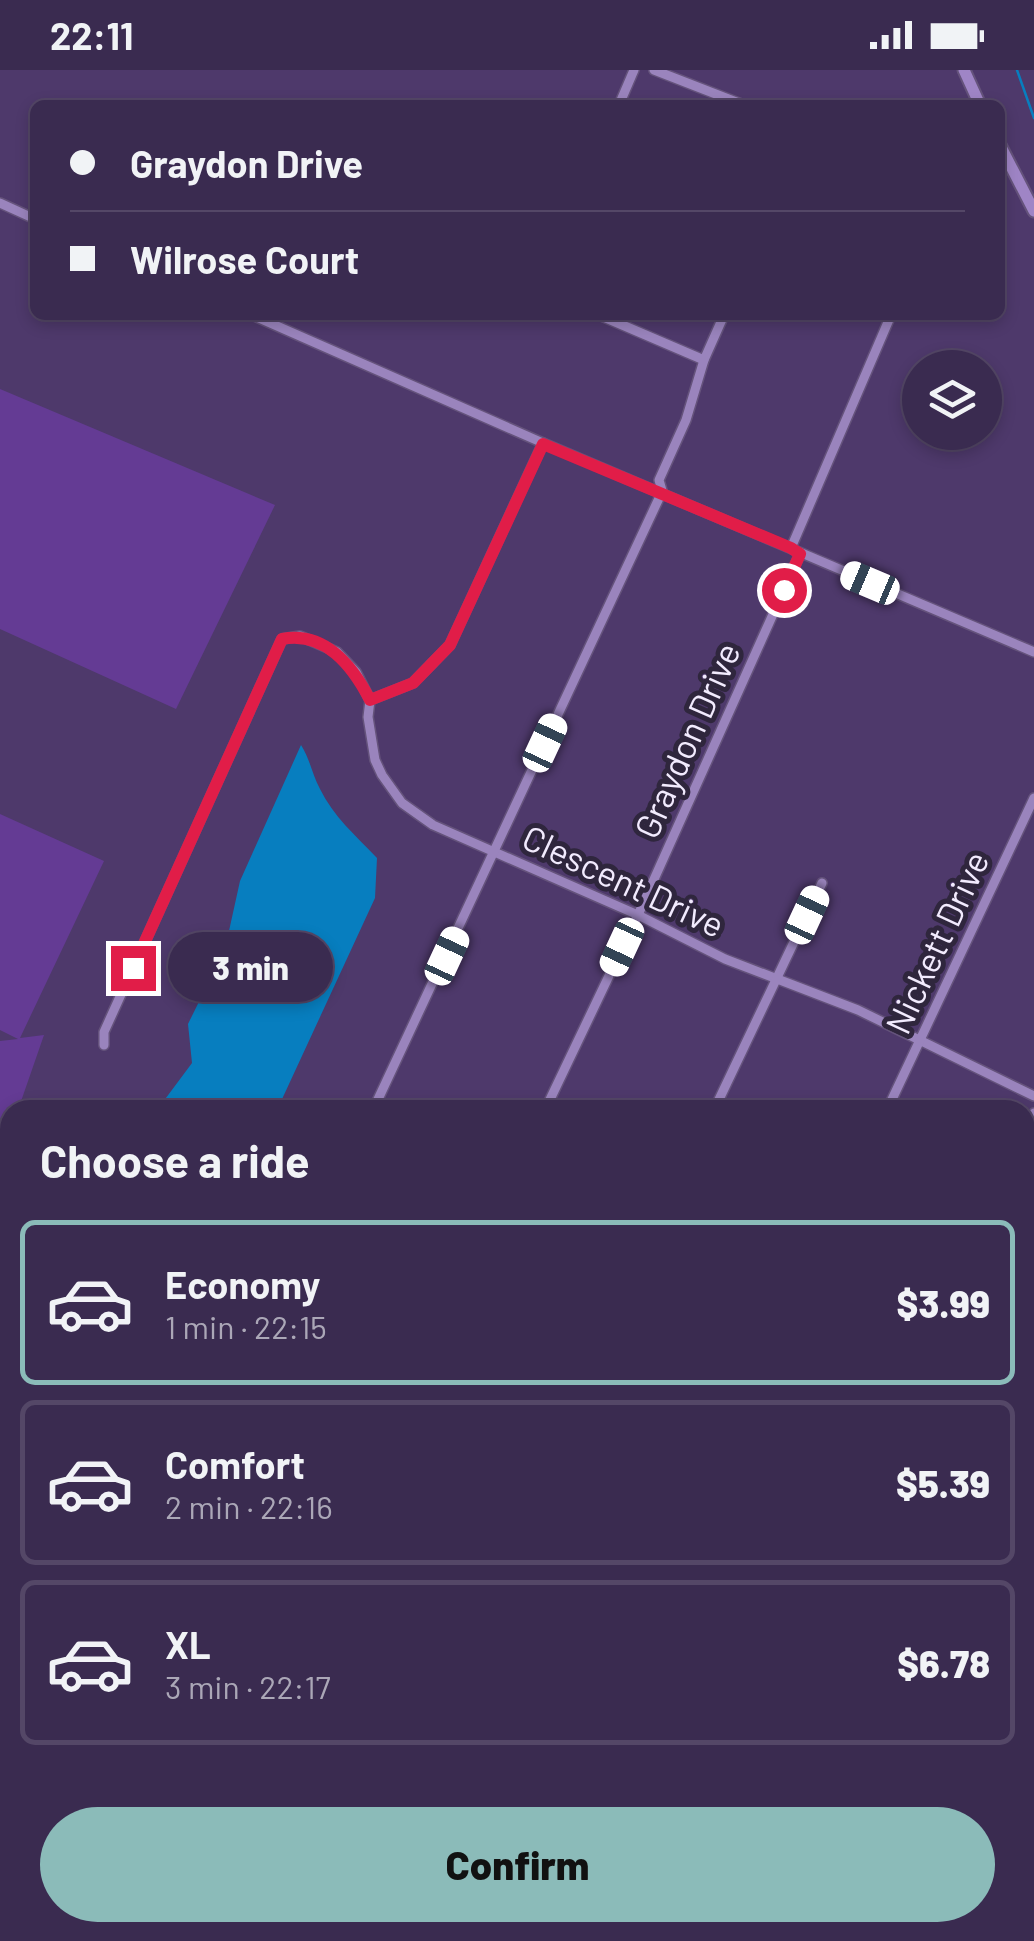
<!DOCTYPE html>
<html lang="en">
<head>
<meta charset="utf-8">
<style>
  :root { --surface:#3a2b50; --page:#45375a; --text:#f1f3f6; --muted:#aba7b7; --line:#544767; --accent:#8bbbb9 }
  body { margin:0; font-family:Barlow,sans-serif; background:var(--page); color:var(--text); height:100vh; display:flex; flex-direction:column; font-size:38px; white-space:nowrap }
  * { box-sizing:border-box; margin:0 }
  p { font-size:32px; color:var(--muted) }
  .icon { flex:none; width:55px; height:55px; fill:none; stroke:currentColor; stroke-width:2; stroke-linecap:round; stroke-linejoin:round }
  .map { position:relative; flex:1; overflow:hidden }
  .sheet { position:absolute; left:0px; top:1030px; width:1035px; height:842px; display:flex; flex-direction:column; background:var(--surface); border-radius:30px 30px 0 0; box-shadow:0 5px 15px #0003,0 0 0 2px var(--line) }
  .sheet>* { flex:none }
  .hud { position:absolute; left:30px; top:30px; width:975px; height:220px; border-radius:15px; box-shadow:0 5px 15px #0003,0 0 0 2px var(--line); display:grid; align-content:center; height:220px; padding:0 40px; background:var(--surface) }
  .controls { position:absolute; left:902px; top:280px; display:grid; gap:20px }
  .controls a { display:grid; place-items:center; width:100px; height:100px; border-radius:50%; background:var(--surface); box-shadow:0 5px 15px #0003,0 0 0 2px var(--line); font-size:50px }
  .end { position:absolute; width:45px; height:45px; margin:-22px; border:12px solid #e11d48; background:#fff; box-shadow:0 0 0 5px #fff }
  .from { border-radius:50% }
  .bubble { position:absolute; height:70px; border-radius:35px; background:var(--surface); box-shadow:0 5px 15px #0003,0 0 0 2px var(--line); font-size:32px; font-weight:800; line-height:70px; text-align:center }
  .car { position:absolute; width:30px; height:60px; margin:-30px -15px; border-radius:12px; box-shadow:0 0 8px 2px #0007; background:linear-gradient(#fff 24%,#345 0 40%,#fff 0 76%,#345 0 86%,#fff 0) }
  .hud b { display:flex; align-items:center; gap:35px; height:95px; font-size:38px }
  .hud b+b { border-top:2px solid var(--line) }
  .hud i { width:25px; height:25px; background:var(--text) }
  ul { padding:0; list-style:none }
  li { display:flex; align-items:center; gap:30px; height:165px; margin:0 20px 15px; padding:0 20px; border:5px solid var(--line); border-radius:15px }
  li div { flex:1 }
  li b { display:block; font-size:38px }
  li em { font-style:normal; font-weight:800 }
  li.current { border-color:var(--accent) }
  li>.icon { width:90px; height:90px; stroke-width:1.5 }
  h2 { padding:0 40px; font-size:45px; line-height:120px }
  .action { display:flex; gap:20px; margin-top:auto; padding:20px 40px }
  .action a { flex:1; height:115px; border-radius:60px; background:var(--accent); color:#111; font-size:40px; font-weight:800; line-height:115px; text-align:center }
  .status { display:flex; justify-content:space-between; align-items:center; height:70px; padding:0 50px; background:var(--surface); direction:ltr }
  .status svg { height:28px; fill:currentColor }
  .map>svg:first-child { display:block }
  .green { fill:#643b94 }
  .water { fill:#077ebf }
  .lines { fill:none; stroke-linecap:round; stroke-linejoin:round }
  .stream { stroke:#077ebf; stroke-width:2.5 }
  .minor-casing { stroke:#65537c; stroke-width:12 }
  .major-casing { stroke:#65537c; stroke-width:15 }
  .minor { stroke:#9a84bd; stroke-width:9 }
  .major { stroke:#9f85c6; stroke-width:11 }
  .route { stroke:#e11d48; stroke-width:12 }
  .labels { text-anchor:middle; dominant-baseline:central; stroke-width:10; stroke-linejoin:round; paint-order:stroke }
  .street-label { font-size:35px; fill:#f2ebfe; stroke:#2f263d }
</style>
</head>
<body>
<div class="status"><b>22:11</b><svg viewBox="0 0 49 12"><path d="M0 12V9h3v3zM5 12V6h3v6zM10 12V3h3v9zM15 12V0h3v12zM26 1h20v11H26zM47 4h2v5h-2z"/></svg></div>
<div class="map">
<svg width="1034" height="1871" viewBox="0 0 1034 1871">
  <rect width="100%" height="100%" fill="#4e396b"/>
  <g class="green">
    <path d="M0,319L275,435L176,639L0,559Z"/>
    <path d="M0,744L104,791L20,968L44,965L18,1040H10V1060L0,1085V971L18,969L0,960Z"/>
    <path d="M0,1248L10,1254V1476L0,1472Z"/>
    <path d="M0,1513L10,1518V1689L0,1675Z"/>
    <path d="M136,1863H731L727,1871H142Z"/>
  </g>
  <g class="water">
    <path d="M301,675C310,689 312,704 320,719C333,746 356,766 377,788L375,828L277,1040H157L192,993L188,954L225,879L240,811Z"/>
    <path d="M10,1060V1254L0,1248V1085Z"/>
  </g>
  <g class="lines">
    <path class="stream" d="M1017,0L1034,48"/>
    <defs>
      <g id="minor">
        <path d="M654,0L744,35"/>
        <path d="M619,35L634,0"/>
        <path d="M0,133L35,149"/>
        <path d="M252,245L543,373L1034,582"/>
        <path d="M599,245L704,290"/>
        <path d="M663,424L659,410L686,350L704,290L724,245"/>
        <path d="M791,478L891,245"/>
        <path d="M370,630L413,613L450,575L543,373"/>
        <path d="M104,975V962L282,569L300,566L337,582L356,602L370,630L368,647L375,690L382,705L402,733L433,755L638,845L725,889L858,940L1034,1026"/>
        <path d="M373,1040L661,424"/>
        <path d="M545,1040L638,845L800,484"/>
        <path d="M714,1040L822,813"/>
        <path d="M887,1040L1034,728"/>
        <path d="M1025,1062L1034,1043"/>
        <path d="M1025,1424L1034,1405"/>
        <path d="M1025,1716L1034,1720"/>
      </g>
      <g id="major">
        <path d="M964,0L980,35"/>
        <path d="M1000,75L1034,141"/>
      </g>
    </defs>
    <use href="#minor" class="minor-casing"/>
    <use href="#major" class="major-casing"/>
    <use href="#minor" class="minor"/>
    <use href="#major" class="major"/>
  </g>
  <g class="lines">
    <path class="route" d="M133,898L282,569C325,561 352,595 370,630L413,613L450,575L543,374L791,478L800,484L784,520"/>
  </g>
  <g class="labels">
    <g class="street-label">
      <text transform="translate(686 670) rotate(-66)">Graydon Drive</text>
      <text transform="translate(624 810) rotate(25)">Clescent Drive</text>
      <text transform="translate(936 872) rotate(-65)">Nickett Drive</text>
    </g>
  </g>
</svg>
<div class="controls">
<a><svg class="icon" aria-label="layers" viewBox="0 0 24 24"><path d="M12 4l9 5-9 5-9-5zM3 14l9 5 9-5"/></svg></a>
</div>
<i class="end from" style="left:784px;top:520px"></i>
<i class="end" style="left:133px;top:898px"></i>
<div class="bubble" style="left:168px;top:862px;width:165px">3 min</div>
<i class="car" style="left:870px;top:513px;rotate:293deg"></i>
<i class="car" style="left:545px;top:673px;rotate:25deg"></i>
<i class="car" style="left:807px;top:845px;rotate:25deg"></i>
<i class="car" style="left:622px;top:877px;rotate:205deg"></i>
<i class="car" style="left:447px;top:886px;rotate:25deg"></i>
<div class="hud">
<b><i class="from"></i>Graydon Drive</b>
<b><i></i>Wilrose Court</b>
</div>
<section class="sheet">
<h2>Choose a ride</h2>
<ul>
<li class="current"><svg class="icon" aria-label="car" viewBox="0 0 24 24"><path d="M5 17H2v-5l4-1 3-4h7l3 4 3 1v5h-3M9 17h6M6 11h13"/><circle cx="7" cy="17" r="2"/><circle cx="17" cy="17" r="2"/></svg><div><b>Economy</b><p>1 min · 22:15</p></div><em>$3.99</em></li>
<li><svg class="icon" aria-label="car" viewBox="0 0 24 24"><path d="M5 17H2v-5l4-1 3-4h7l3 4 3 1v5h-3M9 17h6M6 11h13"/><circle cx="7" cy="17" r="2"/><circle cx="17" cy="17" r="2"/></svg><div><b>Comfort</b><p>2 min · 22:16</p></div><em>$5.39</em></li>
<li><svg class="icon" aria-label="car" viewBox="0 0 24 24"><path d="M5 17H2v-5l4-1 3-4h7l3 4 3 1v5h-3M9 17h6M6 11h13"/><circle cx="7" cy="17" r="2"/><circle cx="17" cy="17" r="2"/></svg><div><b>XL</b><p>3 min · 22:17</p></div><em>$6.78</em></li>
</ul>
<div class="action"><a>Confirm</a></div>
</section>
</div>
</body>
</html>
